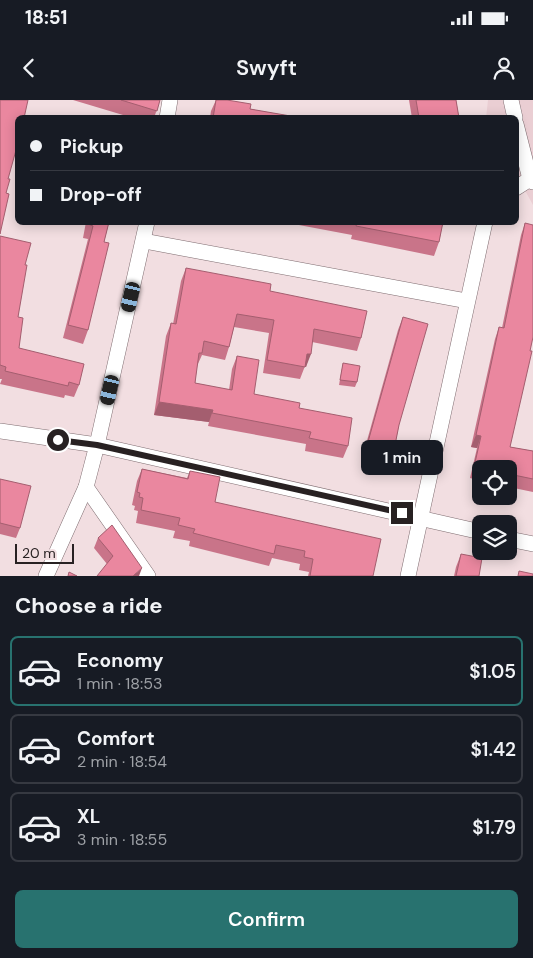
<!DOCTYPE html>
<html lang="en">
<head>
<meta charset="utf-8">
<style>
  :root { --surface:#171b24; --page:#20242c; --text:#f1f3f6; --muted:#9ea1a6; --line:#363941; --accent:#28726f }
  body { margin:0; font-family:"DM Sans",sans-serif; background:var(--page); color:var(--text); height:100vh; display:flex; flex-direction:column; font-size:19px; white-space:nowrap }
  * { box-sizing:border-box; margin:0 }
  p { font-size:16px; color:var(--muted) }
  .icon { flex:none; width:28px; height:28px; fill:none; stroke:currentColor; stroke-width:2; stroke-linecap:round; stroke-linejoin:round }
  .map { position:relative; height:476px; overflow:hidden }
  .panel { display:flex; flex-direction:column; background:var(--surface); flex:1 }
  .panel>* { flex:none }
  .banner { position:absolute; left:15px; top:15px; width:504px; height:110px; border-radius:8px; box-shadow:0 2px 12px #0003; display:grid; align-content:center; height:110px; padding:0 15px; background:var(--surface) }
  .buttons { position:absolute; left:472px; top:360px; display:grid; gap:10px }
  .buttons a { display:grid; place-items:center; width:45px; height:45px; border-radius:8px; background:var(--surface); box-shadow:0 2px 12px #0003; font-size:25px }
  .scale { position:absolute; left:15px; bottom:12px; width:59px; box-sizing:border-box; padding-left:5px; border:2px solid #282122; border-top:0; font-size:14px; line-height:18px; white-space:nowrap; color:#282122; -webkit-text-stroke:4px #f2dee1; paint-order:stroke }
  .end { position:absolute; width:22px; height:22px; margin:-11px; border:6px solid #282122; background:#fff; box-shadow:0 0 0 2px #fff }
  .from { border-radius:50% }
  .bubble { position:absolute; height:35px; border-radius:8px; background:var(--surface); box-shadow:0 2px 12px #0003; font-size:16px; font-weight:600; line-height:35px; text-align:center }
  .car { position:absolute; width:15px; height:30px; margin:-15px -8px; border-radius:6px; box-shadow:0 0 4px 1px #0007; background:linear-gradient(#222 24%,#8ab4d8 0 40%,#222 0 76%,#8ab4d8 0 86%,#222 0) }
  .banner b { display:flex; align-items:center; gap:18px; height:48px; font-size:19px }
  .banner b+b { border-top:1px solid var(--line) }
  .banner i { width:12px; height:12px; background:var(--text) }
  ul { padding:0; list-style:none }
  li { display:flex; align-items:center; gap:15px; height:70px; margin:0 10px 8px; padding:0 5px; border:2px solid var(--line); border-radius:8px }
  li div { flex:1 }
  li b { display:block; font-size:19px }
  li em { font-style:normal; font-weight:600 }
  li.current { border-color:var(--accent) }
  li>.icon { width:45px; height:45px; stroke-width:1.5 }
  h2 { padding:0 15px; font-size:22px; line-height:60px }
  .cta { display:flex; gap:10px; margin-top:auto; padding:10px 15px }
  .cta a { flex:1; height:58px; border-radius:8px; background:var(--accent); color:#fff; font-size:20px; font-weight:600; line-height:58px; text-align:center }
  .status { display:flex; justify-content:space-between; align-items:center; height:35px; padding:0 25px; background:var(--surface); direction:ltr }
  .status svg { height:14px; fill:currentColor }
  header { display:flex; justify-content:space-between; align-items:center; height:65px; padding:0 15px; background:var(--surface); font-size:22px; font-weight:600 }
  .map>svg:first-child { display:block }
  .built { fill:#eaced3 }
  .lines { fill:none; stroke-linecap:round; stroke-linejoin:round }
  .minor-casing { stroke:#7f6d71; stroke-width:16 }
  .minor { stroke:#fff; stroke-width:15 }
  .wall { fill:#c97489 }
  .shaded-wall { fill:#a45e6f }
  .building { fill:#ea879f; stroke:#a45e6f }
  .route { stroke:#282122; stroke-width:6 }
</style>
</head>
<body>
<div class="status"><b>18:51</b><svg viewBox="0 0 49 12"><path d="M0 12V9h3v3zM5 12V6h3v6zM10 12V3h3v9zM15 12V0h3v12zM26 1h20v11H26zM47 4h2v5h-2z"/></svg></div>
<header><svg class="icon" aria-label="back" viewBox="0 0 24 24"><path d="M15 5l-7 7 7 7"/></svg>Swyft<svg class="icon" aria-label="person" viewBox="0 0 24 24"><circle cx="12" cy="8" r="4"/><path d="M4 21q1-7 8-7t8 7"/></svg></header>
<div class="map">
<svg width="533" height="476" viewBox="0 0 533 476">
  <rect width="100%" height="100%" fill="#f2dee1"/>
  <path class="built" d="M488,0H533V105L516,74V18H486Z"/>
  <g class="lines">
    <defs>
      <g id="minor">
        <path d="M511,0L515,18"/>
        <path d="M167,18L170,0"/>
        <path d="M516,24L530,79L533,82"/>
        <path d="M516,88L530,79"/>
        <path d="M147,122L97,345L86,387L148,476"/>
        <path d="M144,141L467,201"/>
        <path d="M0,331L97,345L481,432"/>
        <path d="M509,439L533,444"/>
        <path d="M46,476L86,387"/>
        <path d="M408,476L485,122"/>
      </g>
    </defs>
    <use href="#minor" class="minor-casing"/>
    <use href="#minor" class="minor"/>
  </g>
  <g class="wall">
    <path d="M73,0H160L154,18H133Z"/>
    <path d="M216,0L250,9L302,18H210L211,11Z"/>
    <path d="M409,0H456L459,18H412Z"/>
    <path d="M86,122H109L104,142L88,230L83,244L63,238L88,139L83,138Z"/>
    <path d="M283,122H443L439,142L434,156L351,139L352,135Z"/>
    <path d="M525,123L510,347L533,351V392L509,387V369H481V381L470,378L477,348L471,347L495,239L499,227L502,228L521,135Z"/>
    <path d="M0,136L25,165L18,217L19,248L79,285L74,297L65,295L64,298L0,284L2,279H0Z"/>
    <path d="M186,168L270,191L361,238L357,251L312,242L306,267L305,266L300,279L263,273L269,233L234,227L229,247L225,260L202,255L197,266L195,283L229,290L232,269L237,256L254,294L299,308L348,346L343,358L305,351L306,344L208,326L209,322L154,315L166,236L171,223L173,224L181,181Z"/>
    <path d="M403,217L399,325L393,355L389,368L361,362L398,230Z"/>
    <path d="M343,263L357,282L355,287L339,285L342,268Z"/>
    <path d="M142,369L187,378L190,371L215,402L373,476H308L309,472L299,470L300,464L272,458L269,466L189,446L190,441L173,438L175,431L136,423L138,411L134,410L135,406L132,405L137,381Z"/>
    <path d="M0,379L20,428L16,438L0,434Z"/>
    <path d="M98,438L139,476L107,464L94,448Z"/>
    <path d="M461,454L479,476H454L456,467Z"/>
  </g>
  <g class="shaded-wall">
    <path d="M307,254H311L306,267L302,266Z"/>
    <path d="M159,302L213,310L209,322L154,315Z"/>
    <path d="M476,335L481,336L477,348L471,347Z"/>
    <path d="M142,468L139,476H133Z"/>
  </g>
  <g class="building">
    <path d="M0,0H28L24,18H18V43L8,79H10L6,93L9,94L0,134Z"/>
    <path d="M121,0H160L157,11Z"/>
    <path d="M216,0H227L251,4L250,9L302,18H213Z"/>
    <path d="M416,0H456L459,18H419Z"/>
    <path d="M88,122H109L104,142L109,143L88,230L68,225L93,126L88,124Z"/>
    <path d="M357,122H443L439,142L356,126Z"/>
    <path d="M525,123L533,125V237L530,251H532L510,347L533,351V379L509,374V369H485L474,367L481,336L476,335L499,227L504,228Z"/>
    <path d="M0,136L31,143L25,165H27L18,217L23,218L19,248L84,264L79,285L69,282L68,286L5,271L6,267L0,265Z"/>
    <path d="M186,168L271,184L270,191L367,211L361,238L314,229L311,254H307L305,267L267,260L274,220L237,214L229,247L204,241L202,253H199L195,283L232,290L237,256L259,260L254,294L300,303L299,308L352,318L348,346L309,338L311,332L212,313L213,310L159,302L171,223L176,224Z"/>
    <path d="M403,217L428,224L399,325L393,355L366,349Z"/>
    <path d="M343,263L360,266L357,282L340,280Z"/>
    <path d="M142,369L188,379L190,371L220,377L215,402L381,439L373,476H310L313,459L304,457L305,451L276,445L274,454L193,433L195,429L178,425L180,418L141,410L143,398L139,397L140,393L137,392Z"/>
    <path d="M0,379L31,386L20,428L0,423Z"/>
    <path d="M112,425L142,468L133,476H97L113,456L98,438Z"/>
    <path d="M461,454L482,458L479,476H456Z"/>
    <path d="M519,471L533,474V476H518Z"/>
    <path d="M69,472L77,476H68Z"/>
  </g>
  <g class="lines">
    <path class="route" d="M58,340L97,345L402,413"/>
  </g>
</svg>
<div class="buttons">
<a><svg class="icon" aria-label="locate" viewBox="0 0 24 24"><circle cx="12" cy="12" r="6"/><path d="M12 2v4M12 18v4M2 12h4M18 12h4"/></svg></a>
<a><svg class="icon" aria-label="layers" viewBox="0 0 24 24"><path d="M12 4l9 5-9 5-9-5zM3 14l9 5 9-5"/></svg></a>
</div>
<div class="scale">20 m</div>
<i class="end from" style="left:58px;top:340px"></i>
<i class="end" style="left:402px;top:413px"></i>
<div class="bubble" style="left:361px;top:340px;width:82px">1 min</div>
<i class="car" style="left:131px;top:197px;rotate:193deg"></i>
<i class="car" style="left:110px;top:290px;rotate:193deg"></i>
<div class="banner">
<b><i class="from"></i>Pickup</b>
<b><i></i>Drop-off</b>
</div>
</div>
<section class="panel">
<h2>Choose a ride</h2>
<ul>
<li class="current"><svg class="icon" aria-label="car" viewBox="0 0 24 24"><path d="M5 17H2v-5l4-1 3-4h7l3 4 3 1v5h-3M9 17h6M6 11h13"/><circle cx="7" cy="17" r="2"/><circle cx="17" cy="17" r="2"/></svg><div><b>Economy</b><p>1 min · 18:53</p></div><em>$1.05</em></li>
<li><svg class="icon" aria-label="car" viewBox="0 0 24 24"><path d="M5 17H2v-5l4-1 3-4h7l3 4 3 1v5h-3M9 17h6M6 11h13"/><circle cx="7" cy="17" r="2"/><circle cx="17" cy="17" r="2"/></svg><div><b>Comfort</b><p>2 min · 18:54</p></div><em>$1.42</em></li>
<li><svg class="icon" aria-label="car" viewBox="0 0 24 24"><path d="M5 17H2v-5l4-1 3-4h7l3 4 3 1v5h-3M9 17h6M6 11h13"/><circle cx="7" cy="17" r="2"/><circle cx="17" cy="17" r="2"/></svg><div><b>XL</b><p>3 min · 18:55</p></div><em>$1.79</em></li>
</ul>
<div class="cta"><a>Confirm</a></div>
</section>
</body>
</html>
